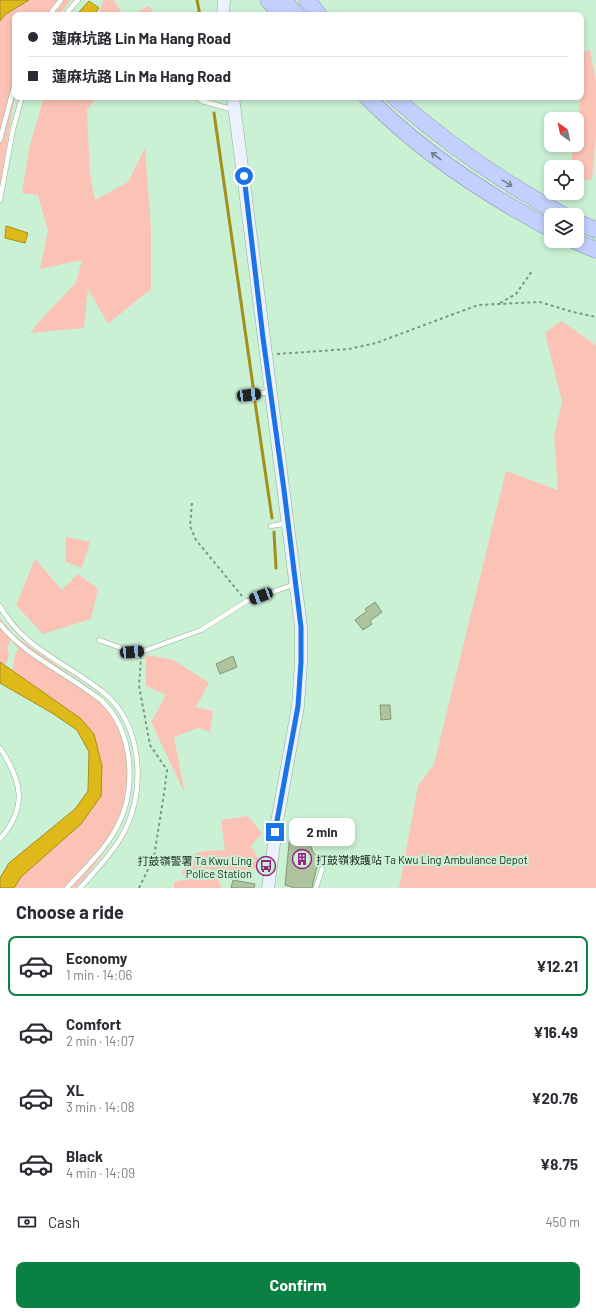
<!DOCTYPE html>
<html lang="en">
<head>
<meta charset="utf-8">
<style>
  :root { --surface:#fff; --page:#f2f2f3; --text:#2b2b33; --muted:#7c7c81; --line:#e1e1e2; --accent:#0b8043 }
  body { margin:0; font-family:Barlow,"Noto Sans SC",sans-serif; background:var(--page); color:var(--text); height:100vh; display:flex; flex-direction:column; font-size:15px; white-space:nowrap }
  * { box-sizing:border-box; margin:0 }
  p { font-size:13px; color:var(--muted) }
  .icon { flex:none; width:22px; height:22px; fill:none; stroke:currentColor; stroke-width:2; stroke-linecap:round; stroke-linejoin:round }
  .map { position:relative; height:888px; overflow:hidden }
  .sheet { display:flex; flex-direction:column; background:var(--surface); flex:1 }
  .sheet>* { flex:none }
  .hud { position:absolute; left:12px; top:12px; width:572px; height:88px; border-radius:8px; box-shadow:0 2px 6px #0003; display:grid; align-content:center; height:88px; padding:0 16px; background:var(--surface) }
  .needle { width:26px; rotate:327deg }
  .controls { position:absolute; left:544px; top:112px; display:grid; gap:8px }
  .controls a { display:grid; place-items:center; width:40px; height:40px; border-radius:8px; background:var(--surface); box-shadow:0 2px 6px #0003; font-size:20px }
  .end { position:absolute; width:18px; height:18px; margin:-9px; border:5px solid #1a73e8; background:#fff; box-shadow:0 0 0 2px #fff }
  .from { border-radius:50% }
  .bubble { position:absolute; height:28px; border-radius:8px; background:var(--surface); box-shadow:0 2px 6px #0003; font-size:13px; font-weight:700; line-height:28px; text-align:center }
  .car { position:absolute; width:12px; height:24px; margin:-12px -6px; border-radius:5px; box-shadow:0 0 3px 1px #0007; background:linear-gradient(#222 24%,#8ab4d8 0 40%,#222 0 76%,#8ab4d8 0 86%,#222 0) }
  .hud b { display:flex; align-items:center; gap:14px; height:38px; font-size:15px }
  .hud b+b { border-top:1px solid var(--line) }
  .hud i { width:10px; height:10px; background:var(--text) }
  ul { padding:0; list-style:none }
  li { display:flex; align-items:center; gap:12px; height:60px; margin:0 8px 6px; padding:0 8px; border:2px solid transparent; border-radius:8px }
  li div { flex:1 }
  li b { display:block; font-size:15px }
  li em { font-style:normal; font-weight:700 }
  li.on { border-color:var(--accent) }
  li>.icon { width:36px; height:36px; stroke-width:1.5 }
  h2 { padding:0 16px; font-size:18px; line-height:48px }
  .pay { display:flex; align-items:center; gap:10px; height:44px; padding:0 16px; font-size:15px }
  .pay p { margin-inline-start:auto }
  .cta { display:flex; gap:8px; margin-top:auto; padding:8px 16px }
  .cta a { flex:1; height:46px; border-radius:8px; background:var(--accent); color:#fff; font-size:16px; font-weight:700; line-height:46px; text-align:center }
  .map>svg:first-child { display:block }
  .green { fill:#fbc3b6 }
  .water { fill:#dfb91a; stroke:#a48e1c }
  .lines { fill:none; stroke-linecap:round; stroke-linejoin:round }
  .stream { stroke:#a48e1c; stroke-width:3 }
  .building { fill:#aec49f; stroke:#829874 }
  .lane-casing { stroke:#8bb095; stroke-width:5.5 }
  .secondary-casing { stroke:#8bb095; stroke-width:13 }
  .highway-casing { stroke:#8996af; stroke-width:17 }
  .path { stroke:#7b9883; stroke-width:2; stroke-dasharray:3 3; stroke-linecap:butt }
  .lane { stroke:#fff; stroke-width:4.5 }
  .secondary { stroke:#edf1fe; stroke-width:12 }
  .highway { stroke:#c3cffc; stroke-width:16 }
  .oneway { stroke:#707d8e }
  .route { stroke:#1a73e8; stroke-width:5 }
  .labels { text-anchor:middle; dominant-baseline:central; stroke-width:4; stroke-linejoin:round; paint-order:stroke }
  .poi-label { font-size:11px; fill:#1c2b20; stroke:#caf1d4; text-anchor:start }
</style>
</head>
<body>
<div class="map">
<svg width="596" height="888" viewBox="0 0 596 888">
  <rect width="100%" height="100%" fill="#caf1d4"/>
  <g class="green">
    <path d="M29,0H71L59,15H15V95L0,185V21L6,14Z"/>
    <path d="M103,0H114L123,15H99Z"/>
    <path d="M149,6L155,15H131Z"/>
    <path d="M590,50L596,81V136L592,180L577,179V167H570L574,145H577V120L581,97V52Z"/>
    <path d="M44,97H97L87,110L90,174L95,200L128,182L145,148L151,228V289L108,324L88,289L84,328L30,333L45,315L76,283L82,260L40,269L48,231L38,195L22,193L29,148Z"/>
    <path d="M561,321L596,345V888H399L418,786L434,764L506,471L558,490L554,436L562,402L545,333Z"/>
    <path d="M66,537L90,542L82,568L66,562Z"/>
    <path d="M35,559L62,590L78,574L98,589L91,619L43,634L16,605Z"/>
    <path d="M0,618L15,636L98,694C114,708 120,719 126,739C145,801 114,843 76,888H14L21,877L81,824L102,766L94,735L81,719L12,671C14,663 14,656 18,649L11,640L7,649L9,655L7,662L3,665L0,662Z"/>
    <path d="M146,655L174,660L209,683L196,707L213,711L210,732L198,728L174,737L185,794L151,722L166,695L146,686Z"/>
    <path d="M248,816L262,833L251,846L262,866L237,873L205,869L181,875C191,847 199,852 225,850L221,820Z"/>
    <path d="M216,874L222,888H174V882Z"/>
  </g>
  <g class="water">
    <path d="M0,0H29L6,14L0,21Z"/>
    <path d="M89,1L99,8L94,15H83L79,12Z"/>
    <path d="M6,226L28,233L25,243L5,238Z"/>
    <path d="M0,662L80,718L94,734L102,766L101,796L81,824L21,877L14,888H0V878L9,863L75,809L88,791L89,752L77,730L52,713L0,683Z"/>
  </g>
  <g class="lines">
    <g class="stream">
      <path d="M197,0L200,15"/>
      <path d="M214,113L253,386"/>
      <path d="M255,402L272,518"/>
      <path d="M274,532L276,568"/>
    </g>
  </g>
  <g class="building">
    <path d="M375,602L382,612L370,621L372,624L363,630L355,620L367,611L365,609Z"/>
    <path d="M233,656L237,667L220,674L216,664Z"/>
    <path d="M380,705H390L391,719L381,720Z"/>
    <path d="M290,834L311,841V847L313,852L317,856L318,862L312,888H295L285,885Z"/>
    <path d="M233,880L255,884L254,888H231Z"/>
  </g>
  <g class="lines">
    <defs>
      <g id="lane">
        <path d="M49,15L61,0"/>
        <path d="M65,15L78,0"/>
        <path d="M196,97L202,101L234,110"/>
        <path d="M0,140L15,83"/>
        <path d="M0,200L13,129L22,97"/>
        <path d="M249,395L270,392"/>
        <path d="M271,526L287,523"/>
        <path d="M0,606C22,648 69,664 104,693C142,724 146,789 125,830C114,852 96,870 80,888"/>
        <path d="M0,624C22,652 53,666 81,686C88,691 95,695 101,700C134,731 137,789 117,827C105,850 84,869 67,888"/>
        <path d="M99,640L132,652H141L201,630L247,601L295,584"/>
        <path d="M0,748C22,781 28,807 0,839"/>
        <path d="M316,888L322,869"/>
      </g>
      <g id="secondary">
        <path d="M223,15L224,0"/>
        <path d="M233,97L301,627V662L298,706L277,822L268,888"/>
      </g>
      <g id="highway">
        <path d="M268,0L282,15"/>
        <path d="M284,0L296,15"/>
        <path d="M307,0L319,15"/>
        <path d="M367,97C420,151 485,194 551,229"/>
        <path d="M394,97C448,145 500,181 563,215"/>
        <path d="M577,222L596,230"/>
        <path d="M575,241L596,250"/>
      </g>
    </defs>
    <use href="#lane" class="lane-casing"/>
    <use href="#secondary" class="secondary-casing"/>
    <use href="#highway" class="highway-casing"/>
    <g class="path">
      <path d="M500,303L516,294L532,271"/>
      <path d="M277,354L349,349L376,343L478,305L540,302L573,312L596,317"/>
      <path d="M192,503L190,526L196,540L242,596"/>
      <path d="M139,888L154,857L165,787L167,770L150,745L139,686L141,658"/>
    </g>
    <use href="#lane" class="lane"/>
    <use href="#secondary" class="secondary"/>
    <use href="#highway" class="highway"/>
  </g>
  <defs><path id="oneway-shaft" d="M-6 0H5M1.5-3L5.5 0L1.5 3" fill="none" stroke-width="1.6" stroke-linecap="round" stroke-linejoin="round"/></defs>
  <g class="oneway">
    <use href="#oneway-shaft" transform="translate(436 156) rotate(-143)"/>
    <use href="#oneway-shaft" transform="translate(507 183) rotate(32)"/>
  </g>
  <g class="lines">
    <path class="route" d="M244,176L263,338L284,490L301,627V662L298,706L275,832"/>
  </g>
  <defs>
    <symbol id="building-ring" viewBox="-11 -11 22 22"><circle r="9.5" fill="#caf1d4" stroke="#942687" stroke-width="1.5"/><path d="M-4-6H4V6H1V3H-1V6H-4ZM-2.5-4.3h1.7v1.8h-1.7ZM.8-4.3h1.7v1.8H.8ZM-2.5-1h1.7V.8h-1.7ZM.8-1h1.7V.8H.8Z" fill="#942687"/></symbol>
    <symbol id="bus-ring" viewBox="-11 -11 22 22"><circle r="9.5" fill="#caf1d4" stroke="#942687" stroke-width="1.5"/><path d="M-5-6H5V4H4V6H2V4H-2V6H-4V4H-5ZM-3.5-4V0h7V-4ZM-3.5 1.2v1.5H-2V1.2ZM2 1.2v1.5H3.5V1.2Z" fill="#942687"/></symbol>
  </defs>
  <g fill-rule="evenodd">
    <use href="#building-ring" x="291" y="848" width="22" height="22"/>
    <use href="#bus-ring" x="255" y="855" width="22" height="22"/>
  </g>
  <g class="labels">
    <g class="poi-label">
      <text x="316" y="859">打鼓嶺救護站 Ta Kwu Ling Ambulance Depot</text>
      <text x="252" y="860" text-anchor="end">打鼓嶺警署 Ta Kwu Ling<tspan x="252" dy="13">Police Station</tspan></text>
    </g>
  </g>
</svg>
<div class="controls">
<a><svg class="needle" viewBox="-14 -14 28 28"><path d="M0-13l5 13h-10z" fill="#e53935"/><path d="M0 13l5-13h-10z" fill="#7c7c81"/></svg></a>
<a><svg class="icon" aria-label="locate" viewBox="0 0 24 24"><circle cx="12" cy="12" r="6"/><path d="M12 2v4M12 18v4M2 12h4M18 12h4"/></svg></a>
<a><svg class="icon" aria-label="layers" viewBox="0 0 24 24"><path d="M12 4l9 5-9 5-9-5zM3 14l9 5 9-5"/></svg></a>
</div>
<i class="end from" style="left:244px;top:176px"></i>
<i class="end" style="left:275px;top:832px"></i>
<div class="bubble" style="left:289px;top:818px;width:66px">2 min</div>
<i class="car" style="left:249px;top:395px;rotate:83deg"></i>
<i class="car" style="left:261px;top:596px;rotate:249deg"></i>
<i class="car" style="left:132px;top:652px;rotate:86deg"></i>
<div class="hud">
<b><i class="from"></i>蓮麻坑路 Lin Ma Hang Road</b>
<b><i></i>蓮麻坑路 Lin Ma Hang Road</b>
</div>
</div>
<section class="sheet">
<h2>Choose a ride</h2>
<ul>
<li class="on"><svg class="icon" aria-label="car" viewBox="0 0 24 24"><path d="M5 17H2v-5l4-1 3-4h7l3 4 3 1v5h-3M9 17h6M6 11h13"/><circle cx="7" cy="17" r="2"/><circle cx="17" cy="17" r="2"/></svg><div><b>Economy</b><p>1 min · 14:06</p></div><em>¥12.21</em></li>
<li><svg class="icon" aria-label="car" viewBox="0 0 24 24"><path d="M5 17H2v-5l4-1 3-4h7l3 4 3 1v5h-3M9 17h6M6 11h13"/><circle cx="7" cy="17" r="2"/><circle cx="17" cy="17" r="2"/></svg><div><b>Comfort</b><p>2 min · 14:07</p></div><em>¥16.49</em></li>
<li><svg class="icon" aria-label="car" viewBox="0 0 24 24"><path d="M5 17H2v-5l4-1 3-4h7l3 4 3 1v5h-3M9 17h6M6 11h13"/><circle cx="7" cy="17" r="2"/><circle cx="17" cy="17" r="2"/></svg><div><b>XL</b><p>3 min · 14:08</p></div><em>¥20.76</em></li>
<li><svg class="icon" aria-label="car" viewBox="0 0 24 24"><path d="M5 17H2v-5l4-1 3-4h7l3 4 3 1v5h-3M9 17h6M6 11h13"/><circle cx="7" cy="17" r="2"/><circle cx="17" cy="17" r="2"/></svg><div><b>Black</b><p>4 min · 14:09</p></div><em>¥8.75</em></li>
</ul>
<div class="pay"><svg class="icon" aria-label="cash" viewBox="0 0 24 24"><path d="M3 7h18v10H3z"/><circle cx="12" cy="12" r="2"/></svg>Cash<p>450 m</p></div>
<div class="cta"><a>Confirm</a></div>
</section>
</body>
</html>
